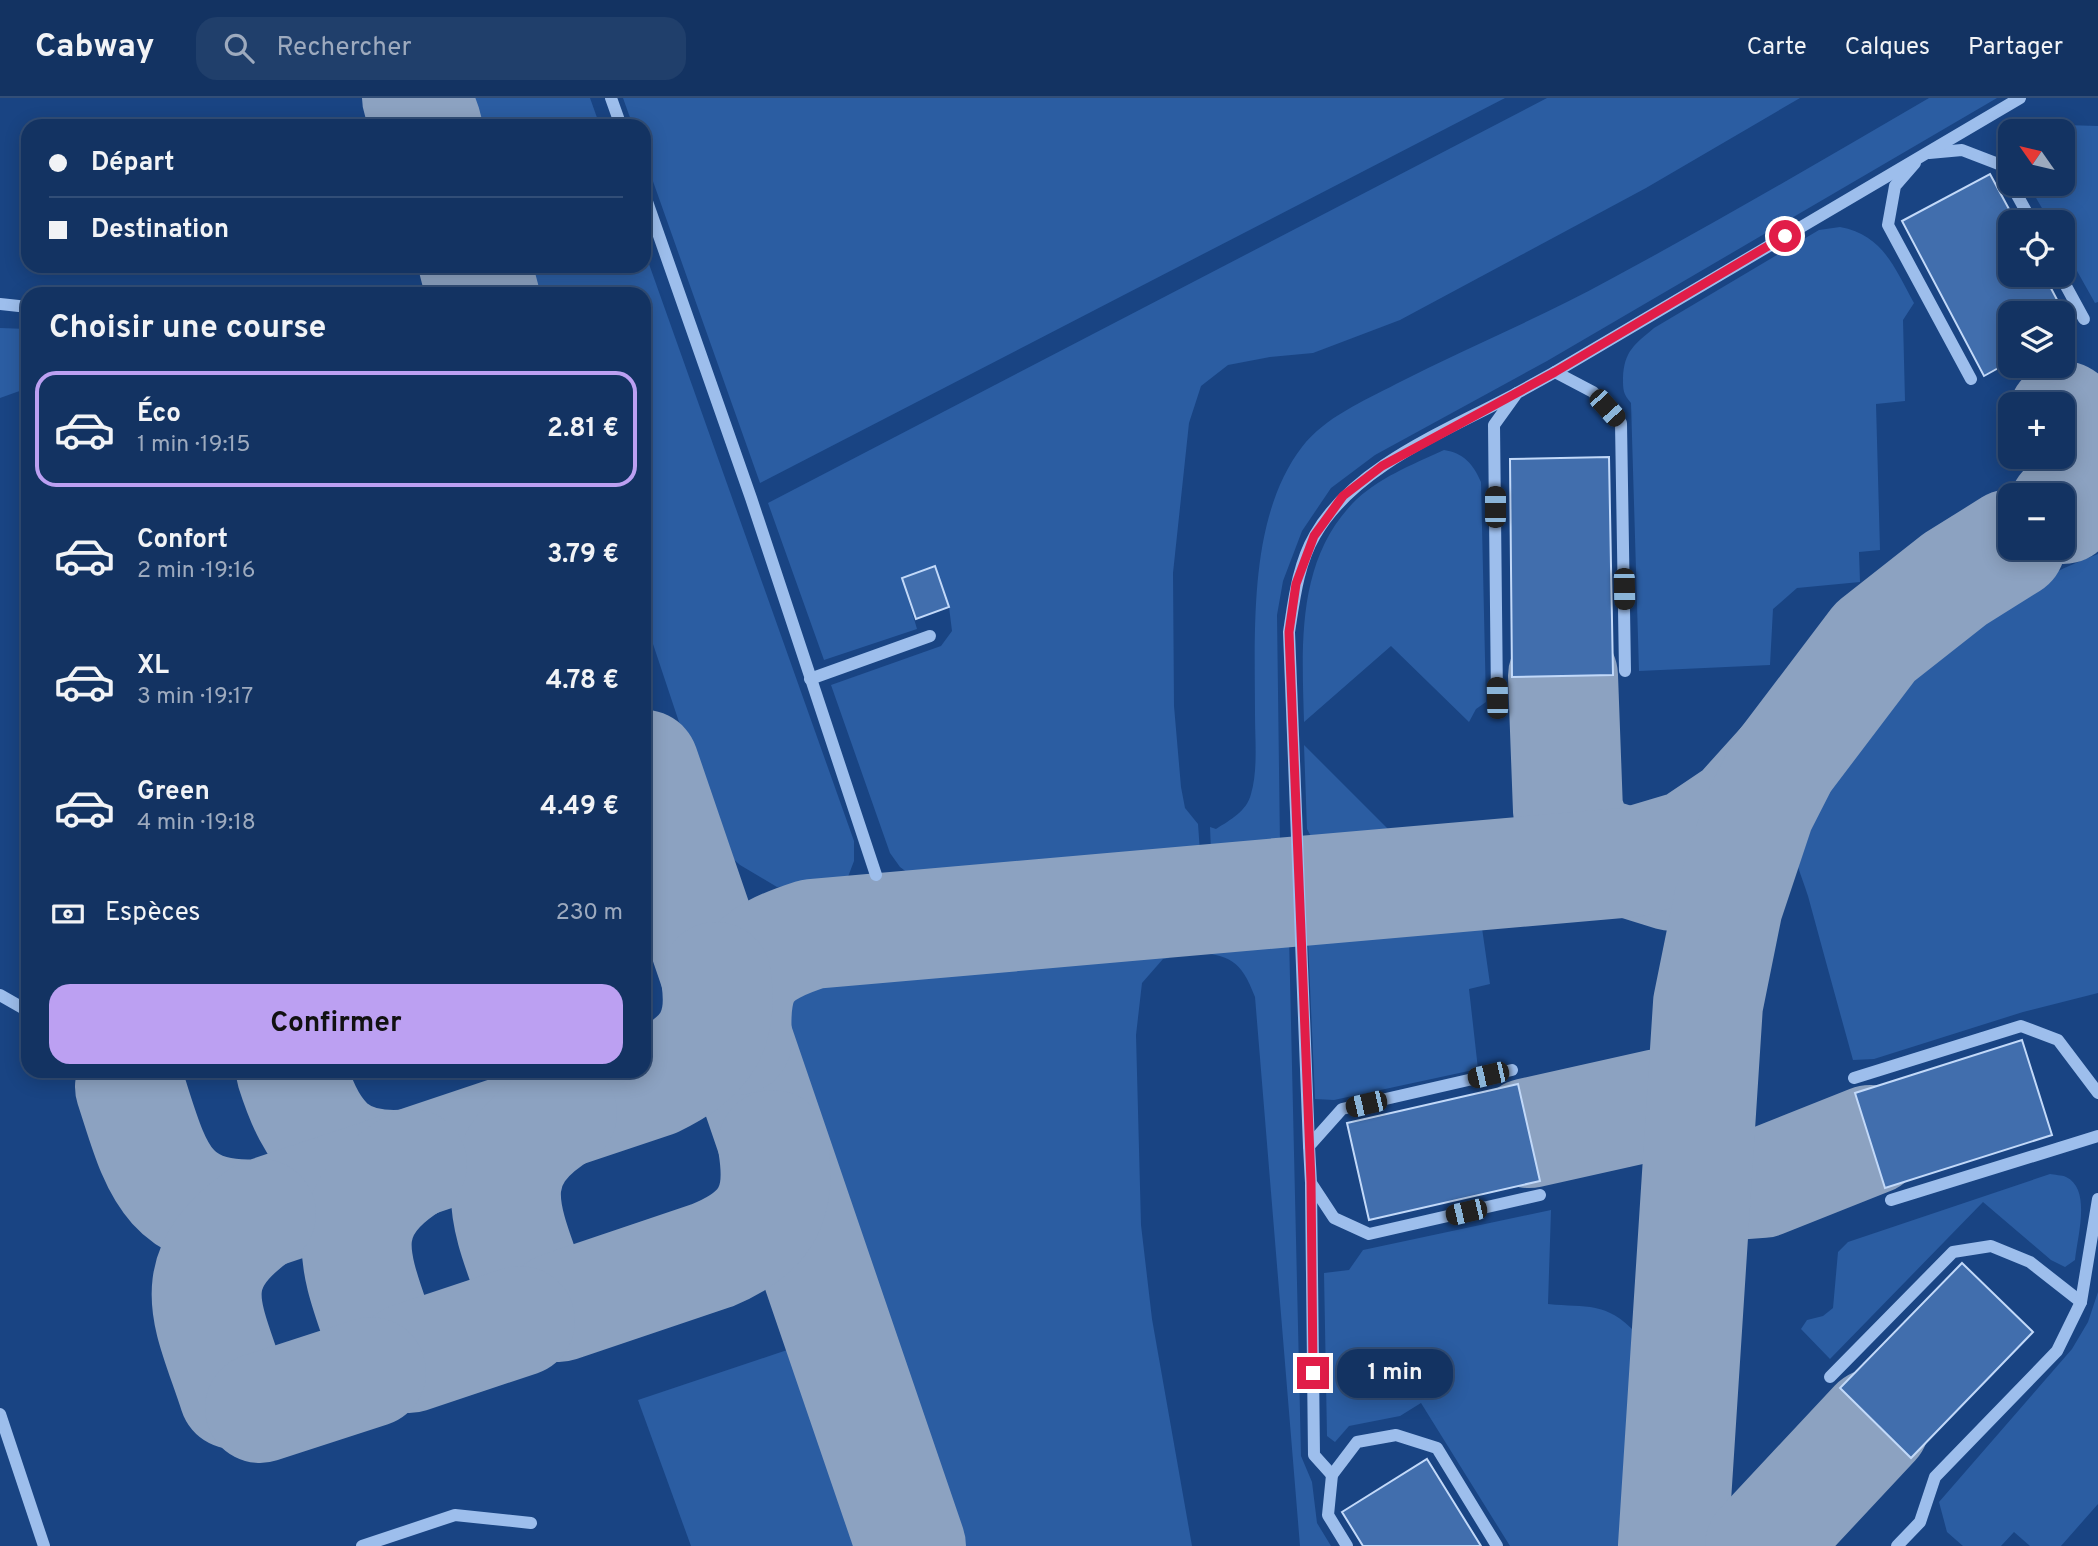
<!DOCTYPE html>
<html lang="fr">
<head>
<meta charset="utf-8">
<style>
  :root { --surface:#133362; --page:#203f6b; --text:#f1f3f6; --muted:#9daabe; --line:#324e77; --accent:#bca0f2 }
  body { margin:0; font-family:Overpass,sans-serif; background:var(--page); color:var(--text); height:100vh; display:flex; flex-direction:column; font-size:26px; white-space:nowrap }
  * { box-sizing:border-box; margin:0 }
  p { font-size:23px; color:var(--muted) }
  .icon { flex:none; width:38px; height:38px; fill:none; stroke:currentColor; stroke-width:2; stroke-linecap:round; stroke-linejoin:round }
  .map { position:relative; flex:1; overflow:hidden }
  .sheet { position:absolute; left:21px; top:189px; width:630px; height:791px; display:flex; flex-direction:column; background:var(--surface); border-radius:21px; box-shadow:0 4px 18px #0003,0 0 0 2px var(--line) }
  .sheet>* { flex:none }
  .hud { position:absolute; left:21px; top:21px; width:630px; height:154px; border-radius:21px; box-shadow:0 4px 18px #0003,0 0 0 2px var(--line); display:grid; align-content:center; height:154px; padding:0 28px; background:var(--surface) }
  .needle { width:46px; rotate:304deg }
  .buttons { position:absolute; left:1998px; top:21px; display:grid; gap:14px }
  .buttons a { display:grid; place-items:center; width:77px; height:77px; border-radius:14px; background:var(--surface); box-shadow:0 4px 18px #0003,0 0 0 2px var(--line); font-size:35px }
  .end { position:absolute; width:32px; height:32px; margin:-16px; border:9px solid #e11d48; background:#fff; box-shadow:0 0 0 4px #fff }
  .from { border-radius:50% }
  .bubble { position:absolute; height:49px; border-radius:21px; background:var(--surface); box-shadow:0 4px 18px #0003,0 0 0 2px var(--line); font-size:23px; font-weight:700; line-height:49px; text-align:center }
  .car { position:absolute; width:21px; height:42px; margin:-21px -10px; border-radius:9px; box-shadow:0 0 5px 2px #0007; background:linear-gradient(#222 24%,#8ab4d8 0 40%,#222 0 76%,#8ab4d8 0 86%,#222 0) }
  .hud b { display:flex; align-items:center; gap:24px; height:66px; font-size:26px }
  .hud b+b { border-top:2px solid var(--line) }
  .hud i { width:18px; height:18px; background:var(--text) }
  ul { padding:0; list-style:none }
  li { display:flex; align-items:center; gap:21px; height:116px; margin:0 14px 10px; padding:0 14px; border:4px solid transparent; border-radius:21px }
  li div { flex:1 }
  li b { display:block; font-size:26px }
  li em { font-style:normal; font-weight:700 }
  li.on { border-color:var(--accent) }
  li>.icon { width:63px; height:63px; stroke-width:1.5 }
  h2 { padding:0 28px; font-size:32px; line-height:84px }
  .pay { display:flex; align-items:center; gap:18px; height:77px; padding:0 28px; font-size:26px }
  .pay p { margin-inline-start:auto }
  .button { display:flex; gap:14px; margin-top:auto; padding:14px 28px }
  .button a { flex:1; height:80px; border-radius:21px; background:var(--accent); color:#111; font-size:28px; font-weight:700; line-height:80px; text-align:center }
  header { display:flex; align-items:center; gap:42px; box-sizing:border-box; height:98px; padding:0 35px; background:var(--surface); border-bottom:2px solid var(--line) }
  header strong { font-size:33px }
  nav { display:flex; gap:38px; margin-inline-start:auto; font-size:24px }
  .search { width:490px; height:63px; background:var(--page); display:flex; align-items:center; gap:18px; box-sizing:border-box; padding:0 24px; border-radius:21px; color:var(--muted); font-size:26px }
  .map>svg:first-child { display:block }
  .green { fill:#2b5da2 }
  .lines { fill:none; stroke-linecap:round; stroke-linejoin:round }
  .taxiway { stroke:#8ca2c1; stroke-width:110 }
  .building { fill:#416ead; stroke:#c2d9f9; stroke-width:2 }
  .minor { stroke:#9dbeec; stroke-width:12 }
  .route { stroke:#e11d48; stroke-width:9 }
</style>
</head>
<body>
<header>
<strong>Cabway</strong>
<div class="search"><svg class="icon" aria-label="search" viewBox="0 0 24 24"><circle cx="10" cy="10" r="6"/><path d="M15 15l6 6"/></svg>Rechercher</div>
<nav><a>Carte</a><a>Calques</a><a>Partager</a></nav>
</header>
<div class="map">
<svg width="2098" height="1448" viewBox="0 0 2098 1448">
  <rect width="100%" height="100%" fill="#194483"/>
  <g class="green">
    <path d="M470,0H590L600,28H479Z"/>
    <path d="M623,0H1505L760,385L644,58V28H633Z"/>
    <path d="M1547,0H1800L1646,90L1400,222L1313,255L1270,259L1228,267L1201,288L1189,325L1173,475L1174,608L1181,689L1185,710L1198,726L1200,754L912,778L900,769L890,755L831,587L941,548L952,533L949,509L935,469L902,480L917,531L824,562L768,405Z"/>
    <path d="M1929,0H1997L1547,263L1375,357L1331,390L1302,433L1283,483L1277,517L1280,747L1211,754L1210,729L1216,731C1230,722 1247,713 1251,696C1258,672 1255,642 1255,617C1255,533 1248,419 1302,349C1325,319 1364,303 1396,286C1466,250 1540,220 1609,182C1717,124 1823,62 1929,0Z"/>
    <path d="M2065,27L2098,28V204L2095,205L2063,148V124H2050L2028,86H2063V33H2054Z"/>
    <path d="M1840,129C1883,137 1894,169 1914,205L1903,222L1905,303L1876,306L1880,452L1859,454L1860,484L1797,490L1773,511L1770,567L1639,573L1631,305C1623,296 1623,292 1623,280C1624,253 1635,246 1654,230L1819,132Z"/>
    <path d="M644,152L854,743V763L846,784L777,789L740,767L721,750L644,519V196H536L526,168H644Z"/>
    <path d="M0,230L28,231V290L0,300Z"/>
    <path d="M1444,352C1464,355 1473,366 1481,384L1486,604L1476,611L1469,624L1391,548L1304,624C1302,549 1296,465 1352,406C1377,380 1412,367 1444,352Z"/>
    <path d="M2098,456V895L2023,914L1874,961L1853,962C1838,908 1823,853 1808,798C1805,787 1794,762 1795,752C1796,741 1816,706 1822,694C1883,584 1980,501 2098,456Z"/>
    <path d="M1304,647L1393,736L1314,744L1307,731Z"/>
    <path d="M1473,824L1482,830L1490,886L1469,891L1478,971L1334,1002L1315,1001L1308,843L1313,836Z"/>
    <path d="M1289,838L1301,1358L1312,1384L1317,1425L1331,1448H1300L1255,899C1241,862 1230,857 1192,854L1188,847Z"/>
    <path d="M1168,850L1169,860L1163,861L1142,885L1136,937L1141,1127L1152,1221L1192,1448H963L787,932C789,902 801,883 831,876Z"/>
    <path d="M2050,1076C2054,1077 2062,1077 2066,1079C2092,1091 2077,1140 2075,1162L2065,1169L2051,1162L1983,1104L1830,1261L1801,1231L1807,1222L1823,1218L1833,1210L1838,1154L1848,1144Z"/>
    <path d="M1551,1112L1548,1206C1587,1210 1606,1203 1636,1235L1625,1448H1510L1421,1305L1400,1318L1349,1328L1335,1344L1327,1338L1324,1175L1349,1172L1363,1152Z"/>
    <path d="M2098,1194V1406L2061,1448H2030L2014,1434L2001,1448H1963L1947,1434L1939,1404L2072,1251L2088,1224Z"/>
    <path d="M790,1251L855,1448H691L638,1302Z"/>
  </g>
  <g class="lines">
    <g class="taxiway">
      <path d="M417,0L427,28"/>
      <path d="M474,168L484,196"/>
      <path d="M2063,318C2080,349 2098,385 2063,411"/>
      <path d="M1563,578L1568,713L1578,740L1598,755L1672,778"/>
      <path d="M644,667L911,1448"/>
      <path d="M737,942C733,874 750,856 812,836L1633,764L1690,747L1739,714L1784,664"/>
      <path d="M291,973C312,1039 337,1073 412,1066"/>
      <path d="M130,989C155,1065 164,1122 261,1116L655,984C704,960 724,936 716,879"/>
      <path d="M1529,1035L1659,1006C1695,1018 1699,1044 1711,1077L1735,1087L1762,1085L1870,1042"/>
      <path d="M533,1195C505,1118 479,1066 562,1015"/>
      <path d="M559,1209L713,1157C768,1134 782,1105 773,1047"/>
      <path d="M383,1246C357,1169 329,1118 412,1066"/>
      <path d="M409,1260L520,1223"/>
      <path d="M234,1296C208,1216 178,1174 261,1116"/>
      <path d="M260,1310L371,1274"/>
      <path d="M1673,1448L1708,906L1728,807L1760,711L1784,664L1875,544L1955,481L2011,446"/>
      <path d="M1760,1448L1875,1325"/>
    </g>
  </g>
  <g class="building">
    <path d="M1990,76L2016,124H2011V177H2044L2072,230L2063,235V215H2011V263L1984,278L1902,123Z"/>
    <path d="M1609,359L1613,577L1512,579L1510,361Z"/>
    <path d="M935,468L949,509L916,521L902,480Z"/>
    <path d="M2022,942L2052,1037L1885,1090L1855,995Z"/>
    <path d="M1518,986L1540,1083L1369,1122L1347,1025Z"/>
    <path d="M1962,1165L2033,1234L1911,1360L1840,1290Z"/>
    <path d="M1427,1361L1481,1448H1363L1342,1414Z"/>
  </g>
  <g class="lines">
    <g class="minor">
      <path d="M611,0L621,28"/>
      <path d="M1929,55L1962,52L2001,67L2011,85"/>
      <path d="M1915,65L1895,88L1888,127L1971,281"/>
      <path d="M2011,86L2032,124"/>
      <path d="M644,95L751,400L876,777"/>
      <path d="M2060,177L2084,221"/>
      <path d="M0,206L28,209"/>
      <path d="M1555,274L2020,0"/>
      <path d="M810,581L930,538"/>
      <path d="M1497,600L1494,327L1517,295L1555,274L1593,294L1621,325L1625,573"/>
      <path d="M0,897L28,913"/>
      <path d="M1512,972L1342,1011L1309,1048L1311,1085L1334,1120L1369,1136L1540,1097"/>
      <path d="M1854,980L2021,928L2058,942L2098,995"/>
      <path d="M1309,1048L1289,534C1294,502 1298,466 1315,437C1355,367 1449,332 1517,295"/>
      <path d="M1311,1087L1314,1357L1332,1377"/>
      <path d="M1891,1102L2098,1038"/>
      <path d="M1830,1279L1953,1154L1991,1148L2030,1164L2081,1204"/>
      <path d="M0,1316L44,1448"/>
      <path d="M362,1448L455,1417L531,1425"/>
      <path d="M1347,1448L1328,1417L1332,1377L1357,1344L1396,1337L1437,1350L1497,1448"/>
      <path d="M1897,1448L1920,1424L1935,1379L2057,1253L2081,1204L2098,1101"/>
    </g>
  </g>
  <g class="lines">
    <path class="route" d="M1313,1275L1311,1084L1289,534L1296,486L1314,438L1343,398L1382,368L1555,274L1785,138"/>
  </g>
</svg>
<div class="buttons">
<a><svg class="needle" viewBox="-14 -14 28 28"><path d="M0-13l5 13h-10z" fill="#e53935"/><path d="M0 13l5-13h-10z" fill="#9daabe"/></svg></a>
<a><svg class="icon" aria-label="locate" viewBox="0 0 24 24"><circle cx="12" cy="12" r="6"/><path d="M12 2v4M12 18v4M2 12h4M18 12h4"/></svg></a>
<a><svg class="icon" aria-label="layers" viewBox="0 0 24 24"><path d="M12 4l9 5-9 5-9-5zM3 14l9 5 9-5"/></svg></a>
<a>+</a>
<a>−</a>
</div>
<i class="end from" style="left:1785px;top:138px"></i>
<i class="end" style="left:1313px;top:1275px"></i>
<div class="bubble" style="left:1337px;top:1251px;width:116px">1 min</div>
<i class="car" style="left:1607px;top:310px;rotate:138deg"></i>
<i class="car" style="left:1495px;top:409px;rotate:0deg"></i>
<i class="car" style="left:1624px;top:491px;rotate:179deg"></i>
<i class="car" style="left:1497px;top:600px;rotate:359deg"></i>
<i class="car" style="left:1488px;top:977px;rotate:257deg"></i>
<i class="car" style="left:1366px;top:1006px;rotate:257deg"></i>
<i class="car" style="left:1466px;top:1114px;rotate:257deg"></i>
<div class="hud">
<b><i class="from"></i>Départ</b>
<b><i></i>Destination</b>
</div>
<section class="sheet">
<h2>Choisir une course</h2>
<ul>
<li class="on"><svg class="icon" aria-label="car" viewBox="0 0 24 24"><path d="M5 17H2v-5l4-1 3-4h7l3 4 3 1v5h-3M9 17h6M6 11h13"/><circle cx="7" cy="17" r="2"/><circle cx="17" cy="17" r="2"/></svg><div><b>Éco</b><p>1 min · 19:15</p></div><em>2.81 €</em></li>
<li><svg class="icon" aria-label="car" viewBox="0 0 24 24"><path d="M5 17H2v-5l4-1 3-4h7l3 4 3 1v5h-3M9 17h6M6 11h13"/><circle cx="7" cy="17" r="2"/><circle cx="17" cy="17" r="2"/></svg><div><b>Confort</b><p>2 min · 19:16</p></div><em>3.79 €</em></li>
<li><svg class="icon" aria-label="car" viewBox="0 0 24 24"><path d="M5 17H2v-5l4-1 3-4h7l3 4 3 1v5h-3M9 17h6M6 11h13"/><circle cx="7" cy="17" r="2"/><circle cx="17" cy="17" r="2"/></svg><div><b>XL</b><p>3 min · 19:17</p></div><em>4.78 €</em></li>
<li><svg class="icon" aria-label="car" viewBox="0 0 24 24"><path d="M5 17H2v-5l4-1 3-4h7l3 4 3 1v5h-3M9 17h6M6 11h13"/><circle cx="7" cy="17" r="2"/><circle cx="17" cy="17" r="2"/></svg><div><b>Green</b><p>4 min · 19:18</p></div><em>4.49 €</em></li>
</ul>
<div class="pay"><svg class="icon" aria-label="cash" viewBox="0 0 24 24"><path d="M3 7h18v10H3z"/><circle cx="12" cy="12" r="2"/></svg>Espèces<p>230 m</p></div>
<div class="button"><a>Confirmer</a></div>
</section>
</div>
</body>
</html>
